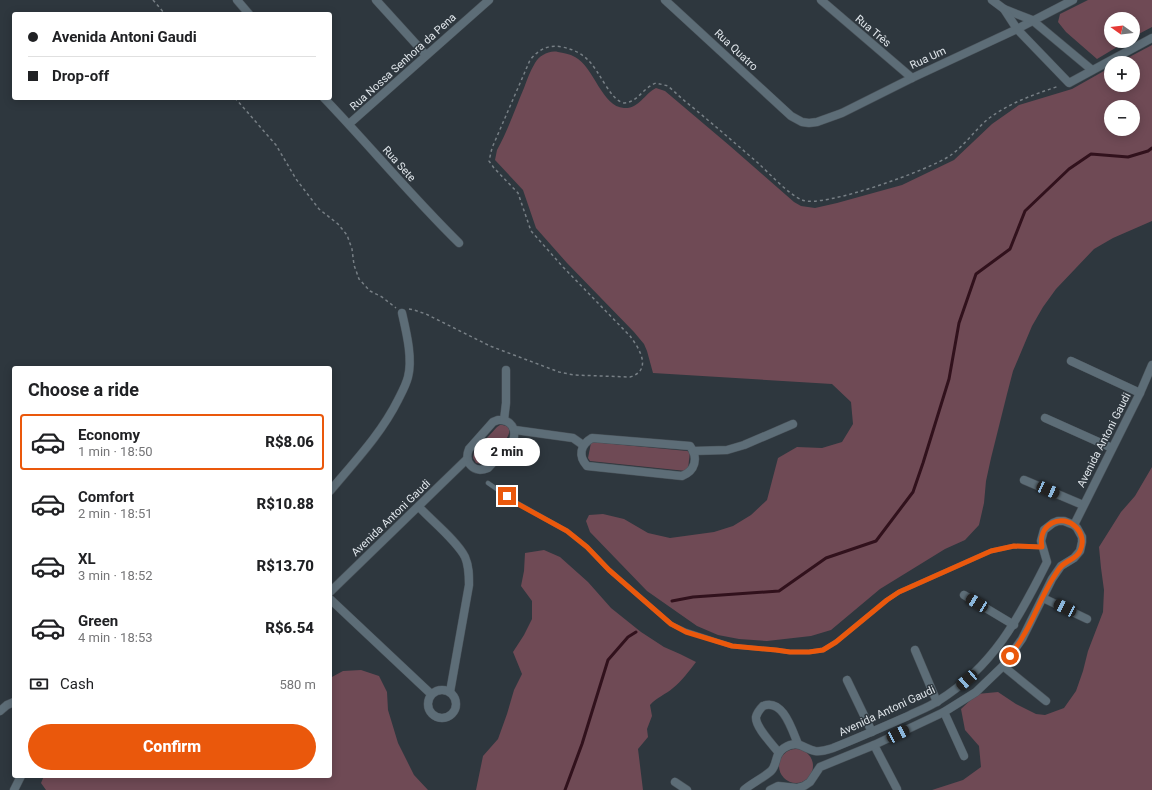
<!DOCTYPE html>
<html lang="en">
<head>
<meta charset="utf-8">
<style>
  :root { --surface:#fff; --page:#f2f2f2; --text:#202124; --muted:#757577; --line:#e0e0e0; --accent:#ea580c }
  body { margin:0; font-family:Roboto,sans-serif; background:var(--page); color:var(--text); height:100vh; display:flex; flex-direction:column; font-size:15px; white-space:nowrap }
  * { box-sizing:border-box; margin:0 }
  p { font-size:13px; color:var(--muted) }
  .icon { flex:none; width:22px; height:22px; fill:none; stroke:currentColor; stroke-width:2; stroke-linecap:round; stroke-linejoin:round }
  .map { position:relative; flex:1; overflow:hidden }
  .side { position:absolute; left:12px; top:366px; width:320px; height:412px; display:flex; flex-direction:column; background:var(--surface); border-radius:4px; box-shadow:0 2px 10px #0003 }
  .side>* { flex:none }
  .banner { position:absolute; left:12px; top:12px; width:320px; height:88px; border-radius:4px; box-shadow:0 2px 10px #0003; display:grid; align-content:center; height:88px; padding:0 16px; background:var(--surface) }
  .needle { width:26px; rotate:284deg }
  .tools { position:absolute; left:1104px; top:12px; display:grid; gap:8px }
  .tools a { display:grid; place-items:center; width:36px; height:36px; border-radius:50%; background:var(--surface); box-shadow:0 2px 10px #0003; font-size:20px }
  .end { position:absolute; width:18px; height:18px; margin:-9px; border:5px solid #ea580c; background:#fff; box-shadow:0 0 0 2px #fff }
  .from { border-radius:50% }
  .bubble { position:absolute; height:28px; border-radius:14px; background:var(--surface); box-shadow:0 2px 10px #0003; font-size:13px; font-weight:800; line-height:28px; text-align:center }
  .car { position:absolute; width:12px; height:24px; margin:-12px -6px; border-radius:5px; box-shadow:0 0 3px 1px #0007; background:linear-gradient(#222 24%,#8ab4d8 0 40%,#222 0 76%,#8ab4d8 0 86%,#222 0) }
  .banner b { display:flex; align-items:center; gap:14px; height:38px; font-size:15px }
  .banner b+b { border-top:1px solid var(--line) }
  .banner i { width:10px; height:10px; background:var(--text) }
  ul { padding:0; list-style:none }
  li { display:flex; align-items:center; gap:12px; height:56px; margin:0 8px 6px; padding:0 8px; border:2px solid transparent; border-radius:4px }
  li div { flex:1 }
  li b { display:block; font-size:15px }
  li em { font-style:normal; font-weight:800 }
  li.on { border-color:var(--accent) }
  li>.icon { width:36px; height:36px; stroke-width:1.5 }
  h2 { padding:0 16px; font-size:18px; line-height:48px }
  .pay { display:flex; align-items:center; gap:10px; height:44px; padding:0 16px; font-size:15px }
  .pay p { margin-inline-start:auto }
  .cta { display:flex; gap:8px; margin-top:auto; padding:8px 16px }
  .cta a { flex:1; height:46px; border-radius:24px; background:var(--accent); color:#fff; font-size:16px; font-weight:800; line-height:46px; text-align:center }
  .map>svg:first-child { display:block }
  .green { fill:#6f4a55; fill-rule:evenodd }
  .lines { fill:none; stroke-linecap:round; stroke-linejoin:round }
  .stream { stroke:#31111c; stroke-width:3 }
  .lane-casing { stroke:#4a535a; stroke-width:5 }
  .street-casing { stroke:#4a535a; stroke-width:9 }
  .path { stroke:#777f85; stroke-width:1.5; stroke-dasharray:3 3; stroke-linecap:butt }
  .lane { stroke:#5d6d77; stroke-width:4 }
  .street { stroke:#5d6d77; stroke-width:8 }
  .route { stroke:#ea580c; stroke-width:5 }
  .labels { text-anchor:middle; dominant-baseline:central; stroke-width:3; stroke-linejoin:round; paint-order:stroke }
  .street-label { font-size:11px; fill:#e0e6eb; stroke:#2e373e }
</style>
</head>
<body>
<div class="map">
<svg width="1152" height="790" viewBox="0 0 1152 790">
  <rect width="100%" height="100%" fill="#2e373e"/>
  <g class="green">
    <path d="M1088,0H1152V27L1133,37V19H1111V41H1127L1097,59L1066,32L1058,22L1060,14Z"/>
    <path d="M1152,45V221L1113,238L1094,249L1056,289L1043,307L1032,326L1013,371L1007,394L991,458L986,481L984,503L979,525L965,540L945,549L880,589L831,630L811,636L767,641L739,639L718,635L697,626L647,591L590,532L586,521L589,515L603,514L624,519L648,533L670,538L714,532L733,526L751,515L767,500L778,458L797,447L822,448L842,442L853,424L851,402L832,384L653,373L647,351L644,344L634,332L567,263L536,228L523,190L495,160L497,150C508,130 515,109 524,88C527,80 530,71 535,63C539,56 549,50 558,52C563,53 570,54 575,57C594,67 602,107 624,108C639,109 644,94 656,88L665,91L730,146L794,202L801,206L815,208L837,203L902,185L954,160L992,124L1019,105L1072,89L1111,67V85H1133V63H1118ZM1111,107H1133V129H1111Z"/>
    <path d="M500,425C526,425 490,458 485,463L482,464L476,463L473,458L474,452L497,427Z"/>
    <path d="M592,442L687,451L690,452L688,469L686,471L590,461L588,458L591,443Z"/>
    <path d="M1152,467V790H932L963,780L981,767L979,746L965,730L961,709L977,694L998,692L1016,704L1036,714L1045,715L1064,708L1076,691L1083,671L1088,651L1103,612L1104,590L1101,568L1099,547L1121,512L1135,496Z"/>
    <path d="M544,550L560,557L588,582L611,608L641,632L664,647L680,654L696,662C689,671 682,681 673,688C665,695 657,697 650,705L652,716L647,729L648,737L638,749L643,790H476L483,756L498,739L507,714L514,690L522,674L513,652L524,635L532,619V601L521,586L524,571L525,553Z"/>
    <path d="M361,670L379,676L387,692L388,710L398,743L414,775L428,790H46L41,783L44,776H330V678L343,671Z"/>
    <circle cx="796" cy="766" r="17"/>
  </g>
  <g class="lines">
    <g class="stream">
      <path d="M672,601L693,597L779,591L826,558L876,541L913,492L923,463L949,379L959,323L976,274L1010,249L1025,211L1069,169L1091,154L1128,157L1148,151L1152,148"/>
      <path d="M565,790L582,744L608,660L628,637L636,632"/>
    </g>
    <defs>
      <path id="lane" d="M488,483L517,503L567,531L587,547L609,570L671,624L686,631L732,646L776,650L790,652H809L823,650L836,642L887,600L899,592L991,551L1014,546L1041,547"/>
      <g id="street">
        <path d="M237,0L249,14"/>
        <path d="M376,0L426,55"/>
        <path d="M665,0L791,116L802,122L809,123L817,122L842,113L912,78L1017,29L1073,0"/>
        <path d="M821,0L912,78"/>
        <path d="M992,0L1004,9L1032,20L1092,70"/>
        <path d="M1004,9L1017,29L1069,83L1152,38"/>
        <path d="M324,98C370,146 412,197 459,243"/>
        <path d="M349,124L489,0"/>
        <path d="M1071,361L1140,393"/>
        <path d="M1045,418L1112,448"/>
        <path d="M498,420C511,419 517,429 513,441L488,468C475,474 463,463 469,449L493,422Z"/>
        <path d="M504,420L506,403V370"/>
        <path d="M515,430L573,438L583,445"/>
        <path d="M592,438L690,446C699,458 695,471 682,476L587,466C578,456 580,445 592,438Z"/>
        <path d="M693,451L727,450L744,445L793,424"/>
        <path d="M1024,480L1083,505"/>
        <path d="M330,491C355,461 381,434 398,400C402,392 406,385 408,377C413,358 406,331 402,313"/>
        <path d="M419,507C432,521 457,541 465,557C469,566 469,575 469,585L450,692"/>
        <path d="M1074,525L1140,393L1152,365"/>
        <path d="M330,592L467,459"/>
        <path d="M964,595L1014,625"/>
        <path d="M1043,598L1087,619"/>
        <path d="M330,599L431,694"/>
        <path d="M915,650L937,702"/>
        <path d="M1003,666L1046,701"/>
        <path d="M847,680L872,732"/>
        <circle cx="442" cy="704" r="14"/>
        <path d="M0,711L7,705L14,702"/>
        <path d="M944,712L964,756"/>
        <path d="M874,745L897,789"/>
        <path d="M779,753C773,745 755,727 756,717C757,713 760,709 763,706C783,698 792,730 798,744"/>
        <path d="M675,782L687,790"/>
        <path d="M14,790L21,776"/>
        <path d="M744,790C752,783 763,778 771,771C778,764 774,754 784,748C798,739 804,749 815,751C822,752 827,750 833,748C858,738 883,727 908,716C918,711 929,707 938,701C993,667 1019,618 1047,562L1041,541L1044,530L1053,523L1058,521H1064L1074,525L1077,528L1082,537V542L1080,551L1074,558L1061,566L1052,579L1022,639L1003,666L976,692L944,712L874,745L820,767L810,782L804,786L797,788L778,786L770,790"/>
      </g>
    </defs>
    <use href="#lane" class="lane-casing"/>
    <use href="#street" class="street-casing"/>
    <g class="path">
      <path d="M153,0L165,14"/>
      <path d="M235,98L276,145L296,179L319,209L338,224L347,235L352,249L354,265L359,279L370,291L382,297L396,308"/>
      <path d="M409,309L414,310L426,314L490,346L559,372L574,375L630,377C653,370 639,348 630,336L563,267L531,231L518,193L494,168L489,161L492,148L530,60C538,50 548,44 562,47C587,52 593,65 606,86C611,93 614,99 623,103C638,103 642,88 656,83L668,86C676,93 683,100 691,106C714,125 736,144 758,163C770,174 788,194 802,200C822,209 932,169 951,155C965,145 975,130 988,119C1011,102 1033,95 1059,86"/>
    </g>
    <use href="#lane" class="lane"/>
    <use href="#street" class="street"/>
  </g>
  <g class="lines">
    <path class="route" d="M507,496L516,503L567,531L587,547L609,570L671,624L686,632L732,646L776,650L790,652H809L823,650L836,642L887,600L899,592L991,551L1014,546L1042,547C1040,537 1043,528 1052,523C1069,514 1089,533 1080,551C1077,558 1070,559 1064,564C1059,567 1056,574 1053,578C1041,597 1034,619 1022,638C1019,644 1014,650 1010,656"/>
  </g>
  <g class="labels">
    <g class="street-label">
      <text transform="translate(873 31) rotate(40)">Rua Três</text>
      <text transform="translate(736 50) rotate(43)">Rua Quatro</text>
      <text transform="translate(928 58) rotate(-25)">Rua Um</text>
      <text transform="translate(403 62) rotate(-42)">Rua Nossa Senhora da Pena</text>
      <text transform="translate(399 164) rotate(48)">Rua Sete</text>
      <text transform="translate(1104 440) rotate(-63)">Avenida Antoni Gaudi</text>
      <text transform="translate(391 518) rotate(-44)">Avenida Antoni Gaudi</text>
      <text transform="translate(887 711) rotate(-25)">Avenida Antoni Gaudi</text>
    </g>
  </g>
</svg>
<div class="tools">
<a><svg class="needle" viewBox="-14 -14 28 28"><path d="M0-13l5 13h-10z" fill="#e53935"/><path d="M0 13l5-13h-10z" fill="#757577"/></svg></a>
<a>+</a>
<a>−</a>
</div>
<i class="end from" style="left:1010px;top:656px"></i>
<i class="end" style="left:507px;top:496px"></i>
<div class="bubble" style="left:474px;top:438px;width:66px">2 min</div>
<i class="car" style="left:1048px;top:490px;rotate:114deg"></i>
<i class="car" style="left:977px;top:603px;rotate:301deg"></i>
<i class="car" style="left:1065px;top:608px;rotate:296deg"></i>
<i class="car" style="left:967px;top:680px;rotate:229deg"></i>
<i class="car" style="left:898px;top:734px;rotate:64deg"></i>
<div class="banner">
<b><i class="from"></i>Avenida Antoni Gaudi</b>
<b><i></i>Drop-off</b>
</div>
<section class="side">
<h2>Choose a ride</h2>
<ul>
<li class="on"><svg class="icon" aria-label="car" viewBox="0 0 24 24"><path d="M5 17H2v-5l4-1 3-4h7l3 4 3 1v5h-3M9 17h6M6 11h13"/><circle cx="7" cy="17" r="2"/><circle cx="17" cy="17" r="2"/></svg><div><b>Economy</b><p>1 min · 18:50</p></div><em>R$8.06</em></li>
<li><svg class="icon" aria-label="car" viewBox="0 0 24 24"><path d="M5 17H2v-5l4-1 3-4h7l3 4 3 1v5h-3M9 17h6M6 11h13"/><circle cx="7" cy="17" r="2"/><circle cx="17" cy="17" r="2"/></svg><div><b>Comfort</b><p>2 min · 18:51</p></div><em>R$10.88</em></li>
<li><svg class="icon" aria-label="car" viewBox="0 0 24 24"><path d="M5 17H2v-5l4-1 3-4h7l3 4 3 1v5h-3M9 17h6M6 11h13"/><circle cx="7" cy="17" r="2"/><circle cx="17" cy="17" r="2"/></svg><div><b>XL</b><p>3 min · 18:52</p></div><em>R$13.70</em></li>
<li><svg class="icon" aria-label="car" viewBox="0 0 24 24"><path d="M5 17H2v-5l4-1 3-4h7l3 4 3 1v5h-3M9 17h6M6 11h13"/><circle cx="7" cy="17" r="2"/><circle cx="17" cy="17" r="2"/></svg><div><b>Green</b><p>4 min · 18:53</p></div><em>R$6.54</em></li>
</ul>
<div class="pay"><svg class="icon" aria-label="cash" viewBox="0 0 24 24"><path d="M3 7h18v10H3z"/><circle cx="12" cy="12" r="2"/></svg>Cash<p>580 m</p></div>
<div class="cta"><a>Confirm</a></div>
</section>
</div>
</body>
</html>
